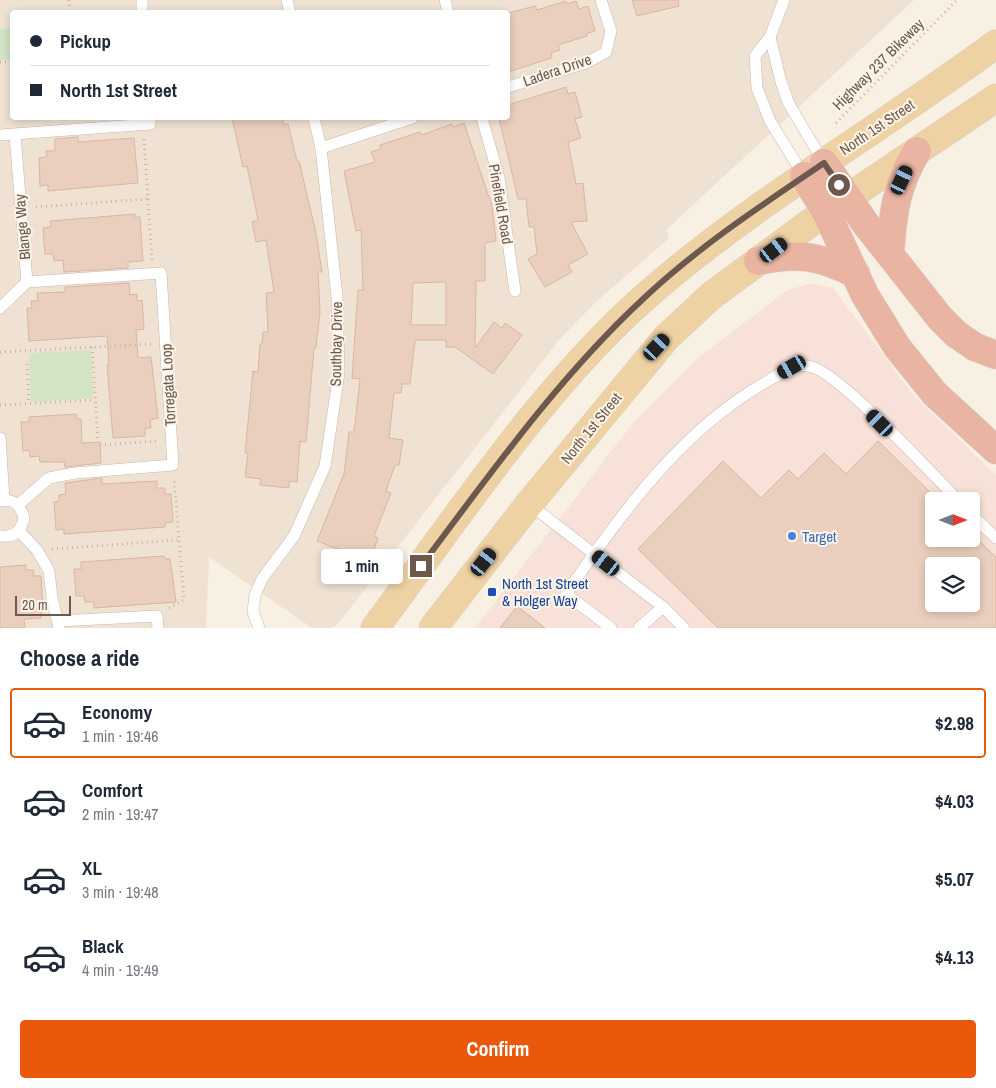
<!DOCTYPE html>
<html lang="en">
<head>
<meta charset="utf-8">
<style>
  :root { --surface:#fff; --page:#f6f6f7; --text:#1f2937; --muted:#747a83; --line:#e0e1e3; --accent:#ea580c }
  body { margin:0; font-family:"Archivo Narrow",sans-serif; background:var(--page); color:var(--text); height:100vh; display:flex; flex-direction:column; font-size:19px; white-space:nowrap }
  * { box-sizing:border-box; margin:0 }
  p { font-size:16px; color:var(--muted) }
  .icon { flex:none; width:28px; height:28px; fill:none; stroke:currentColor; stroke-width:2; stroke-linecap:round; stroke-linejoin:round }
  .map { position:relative; height:628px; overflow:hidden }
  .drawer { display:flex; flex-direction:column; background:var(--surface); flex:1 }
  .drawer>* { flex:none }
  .top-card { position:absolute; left:10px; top:10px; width:500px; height:110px; border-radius:5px; box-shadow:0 2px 8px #0003; display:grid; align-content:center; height:110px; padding:0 20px; background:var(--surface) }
  .needle { width:32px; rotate:90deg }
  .fabs { position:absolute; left:925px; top:492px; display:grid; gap:10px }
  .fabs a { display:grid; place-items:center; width:55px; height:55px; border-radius:5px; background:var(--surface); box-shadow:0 2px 8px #0003; font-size:25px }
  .scale { position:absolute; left:15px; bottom:12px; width:56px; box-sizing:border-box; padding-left:5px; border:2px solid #6d584d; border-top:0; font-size:14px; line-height:18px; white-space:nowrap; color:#6d584d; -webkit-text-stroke:4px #fcf4e9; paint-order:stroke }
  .end { position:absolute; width:22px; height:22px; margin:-11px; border:6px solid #6d584d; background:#fff; box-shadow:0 0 0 2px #fff }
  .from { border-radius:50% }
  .bubble { position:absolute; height:35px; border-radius:5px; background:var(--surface); box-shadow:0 2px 8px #0003; font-size:16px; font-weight:800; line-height:35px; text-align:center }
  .car { position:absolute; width:15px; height:30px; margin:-15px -8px; border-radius:6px; box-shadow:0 0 4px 1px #0007; background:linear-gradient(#222 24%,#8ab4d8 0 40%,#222 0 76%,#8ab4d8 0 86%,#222 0) }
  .top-card b { display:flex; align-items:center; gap:18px; height:48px; font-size:19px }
  .top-card b+b { border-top:1px solid var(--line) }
  .top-card i { width:12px; height:12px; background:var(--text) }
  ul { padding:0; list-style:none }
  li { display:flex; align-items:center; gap:15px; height:70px; margin:0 10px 8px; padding:0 10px; border:2px solid transparent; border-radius:5px }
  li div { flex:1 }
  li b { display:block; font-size:19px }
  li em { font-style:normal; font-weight:800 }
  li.current { border-color:var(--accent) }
  li>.icon { width:45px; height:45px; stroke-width:1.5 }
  h2 { padding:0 20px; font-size:22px; line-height:60px }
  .button { display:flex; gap:10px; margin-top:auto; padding:10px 20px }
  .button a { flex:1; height:58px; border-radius:5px; background:var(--accent); color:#fff; font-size:20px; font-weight:800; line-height:58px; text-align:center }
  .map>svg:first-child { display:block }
  .residential { fill:#efe2d3; fill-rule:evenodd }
  .commercial { fill:#f7e1d8; fill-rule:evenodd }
  .green { fill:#d1e4c4 }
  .building { fill:#eacfbf; stroke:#dab6a1; fill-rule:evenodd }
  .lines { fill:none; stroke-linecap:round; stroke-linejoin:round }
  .lane-casing { stroke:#c7b8ac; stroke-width:12 }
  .primary-casing { stroke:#d6d0cd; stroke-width:29 }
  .highway-casing { stroke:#d6d0cd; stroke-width:29 }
  .path { stroke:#ceb3a3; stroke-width:3; stroke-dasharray:1 4; stroke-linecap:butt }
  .lane { stroke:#fff; stroke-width:11 }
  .primary { stroke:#efd2a4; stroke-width:28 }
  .highway { stroke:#eab4a2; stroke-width:28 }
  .route { stroke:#6d584d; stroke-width:6 }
  .shop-dot { fill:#3f7fe0; stroke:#fcf4e9; stroke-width:2 }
  .transit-dot { fill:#1a4fb4; stroke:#fcf4e9; stroke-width:2 }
  .labels { text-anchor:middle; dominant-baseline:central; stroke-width:4; stroke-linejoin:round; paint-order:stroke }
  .street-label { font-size:15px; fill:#6d584d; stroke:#fcf4e9 }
  .shop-label { font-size:15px; fill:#366cbe; stroke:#fcf4e9; text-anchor:start }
  .transit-label { font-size:15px; fill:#164399; stroke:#fcf4e9; text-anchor:start }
</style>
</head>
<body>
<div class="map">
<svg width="996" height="628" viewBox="0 0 996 628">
  <rect width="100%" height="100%" fill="#f8f0e3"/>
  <path class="residential" d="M0,0H914L666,230L669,238L597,301L559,340L337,625L330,628H312L209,557L206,628H0ZM12,12H508V118H12Z"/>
  <path class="commercial" d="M811,283L833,288L914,396L996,475V628H475L633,423L697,359L786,291ZM934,501H971V539H934ZM934,566H971V604H934Z"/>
  <g class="green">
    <path d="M12,28V59L0,60V29Z"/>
    <path d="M91,350L93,398L31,402L29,353Z"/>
  </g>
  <g class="building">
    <path d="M632,0H678L679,6L637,16Z"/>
    <path d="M566,1L567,4L576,1L579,9L588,6L595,31L586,34L587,36L558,45L560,50L551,53L552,58L508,72V13L535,6L537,10Z"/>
    <path d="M566,87L568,94L575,92L582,117L575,119L581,138L568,142L576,184L583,183L587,221L571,222L588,254L568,265L572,272L545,287L528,259L537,254L534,227H529L526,199H518L499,118H508V105Z"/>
    <path d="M232,118H282L284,125L288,124L297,161H299L316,233L322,272H318L320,312L316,348H314L306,442L300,441L297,482L289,481V488L260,485L261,479L245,477L248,453H245L253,371L258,372L260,344H262L263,332H268L266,293L274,292L266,240L256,242L252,222L258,220L247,166L243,167Z"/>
    <path d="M464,123L492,206L496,241L485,243V281H476L475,348L494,322L502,328L505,323L522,335L493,374L455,347H446V340H415L410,384H402L401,393H394L389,438L403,440L399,465H395L386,491L391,493L374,536L378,538L368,566L346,557L348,553L317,541L344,474L349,432H354L360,379L352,378L358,290H363L361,230L356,231L344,171L375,162L371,152L381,149L380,145L420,132L421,135L452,124L453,127ZM446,282V325H411L413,283Z"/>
    <path d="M78,137V142L134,138L138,183L48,191V185L40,186L39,158L47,157L46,151H55V139Z"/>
    <path d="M135,214V217H140L143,261L128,262V268L64,272L63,260L54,261L53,254H45L43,228L51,227L50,221Z"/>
    <path d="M129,283L130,295L137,294V301L142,300L144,329L136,330L138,358L151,357L158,418L150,420L151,428H145V436L113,438L107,365H109L107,336L29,341L27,308H32L31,301H38L37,293L65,292V287Z"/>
    <path d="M76,414L77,419H81L82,443L100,442L101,463L65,467L64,462H40L39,456L30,457L29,450L23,451L21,422H29V417Z"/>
    <path d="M878,441L934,496V539H977L996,557V628H718L638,549L723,461L761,498L789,470L798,479L824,453L846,474ZM934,566H971V604H934Z"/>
    <path d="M102,478V484L157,481V488H165V494H171L173,522L165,523V527L64,534V529L56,530L54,502L59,501V495L66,494L65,483Z"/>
    <path d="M164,556L165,559H170L176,602L94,608V602H85L84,596H76L74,569H81V562Z"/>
    <path d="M26,565V570H33L34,576H41L43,612H41V618L24,619L25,628H0V567Z"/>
    <path d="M517,606L545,628H500Z"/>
  </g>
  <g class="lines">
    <defs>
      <g id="lane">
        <path d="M142,0V12"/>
        <path d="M287,0L290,12"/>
        <path d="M445,0L448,12"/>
        <path d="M784,0L770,37L755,56L757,88L770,121L804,176"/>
        <path d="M770,37L781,82L789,104L824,163"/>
        <path d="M508,87L586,63L606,52L611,31L601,0"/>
        <path d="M482,118L499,178L515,291"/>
        <path d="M0,135L150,124V118"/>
        <path d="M15,135L27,282"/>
        <path d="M321,148L412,118"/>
        <path d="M0,308L27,282"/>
        <path d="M0,438L4,500"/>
        <path d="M0,501C13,498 21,506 24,518C21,531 14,538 0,536"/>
        <path d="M529,504L663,607L684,628"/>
        <path d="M18,505L49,478L75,473L173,465L161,273L27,282"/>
        <path d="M971,514L996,538"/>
        <path d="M19,531L37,550L49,571L52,598L59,628"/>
        <path d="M58,621L157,616L158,628"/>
        <path d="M259,628L253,612L255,595L262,579L294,536L325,466L339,373L337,297L321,148L314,118"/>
        <path d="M611,628L566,594C622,513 680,431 766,382C780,374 795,362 812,367C840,374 933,475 959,501"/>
        <path d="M639,628L663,607"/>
      </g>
      <g id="primary">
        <path d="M375,628C457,518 543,387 645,297C754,201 880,130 996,44"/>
        <path d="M433,628L529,504L666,338L711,296L810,223L996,98"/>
      </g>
      <g id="highway">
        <path d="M824,163L865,223L940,318L956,334L975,347L996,355"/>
        <path d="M804,176L826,212L865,295L897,347L935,394L996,450"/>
        <path d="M890,253C893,213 896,186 917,151"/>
        <path d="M758,261C799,252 819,256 856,274"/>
      </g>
    </defs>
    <use href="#lane" class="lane-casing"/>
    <use href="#primary" class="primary-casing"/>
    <use href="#highway" class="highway-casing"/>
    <g class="path">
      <path d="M69,0L70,12"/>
      <path d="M0,62H12"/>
      <path d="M836,123L957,0"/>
      <path d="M144,139L152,260"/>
      <path d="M36,207L147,199"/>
      <path d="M92,347L98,442"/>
      <path d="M0,352L152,344"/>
      <path d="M27,364L29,404"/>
      <path d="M0,405L95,400"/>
      <path d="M100,445L157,441"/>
      <path d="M52,549L179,540"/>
      <path d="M169,608L184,600L174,479"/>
    </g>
    <use href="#lane" class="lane"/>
    <use href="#primary" class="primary"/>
    <use href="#highway" class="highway"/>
  </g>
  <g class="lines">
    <path class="route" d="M421,566C491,473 558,378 643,299C698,247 762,205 824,163L839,185"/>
  </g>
  <circle class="shop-dot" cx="792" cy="536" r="5"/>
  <rect class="transit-dot" x="487" y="587" width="10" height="10" rx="2.5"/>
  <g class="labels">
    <g class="street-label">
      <text transform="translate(878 64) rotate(-45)">Highway 237 Bikeway</text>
      <text transform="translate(557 70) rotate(-19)">Ladera Drive</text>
      <text transform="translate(877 127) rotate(-34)">North 1st Street</text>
      <text transform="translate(501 204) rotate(80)">Pinefield Road</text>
      <text transform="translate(22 227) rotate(-95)">Blange Way</text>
      <text transform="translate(336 344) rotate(-89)">Southbay Drive</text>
      <text transform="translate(168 385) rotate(-93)">Torregata Loop</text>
      <text transform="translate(591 428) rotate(-51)">North 1st Street</text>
    </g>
    <g class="shop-label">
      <text x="802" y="536">Target</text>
    </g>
    <g class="transit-label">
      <text x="502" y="583">North 1st Street<tspan x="502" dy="17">&amp; Holger Way</tspan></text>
    </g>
  </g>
</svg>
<div class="fabs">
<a><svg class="needle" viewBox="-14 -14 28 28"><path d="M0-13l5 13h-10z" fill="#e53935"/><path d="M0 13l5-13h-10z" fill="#747a83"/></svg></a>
<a><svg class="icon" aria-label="layers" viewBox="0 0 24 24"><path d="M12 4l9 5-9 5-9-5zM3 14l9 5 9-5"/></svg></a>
</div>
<div class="scale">20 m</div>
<i class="end from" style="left:839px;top:185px"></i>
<i class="end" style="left:421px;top:566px"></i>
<div class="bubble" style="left:321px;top:549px;width:82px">1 min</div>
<i class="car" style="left:902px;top:180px;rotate:25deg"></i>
<i class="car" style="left:774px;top:250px;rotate:53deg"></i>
<i class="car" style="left:657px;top:347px;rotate:43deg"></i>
<i class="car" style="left:792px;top:367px;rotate:240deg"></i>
<i class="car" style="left:880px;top:423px;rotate:315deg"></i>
<i class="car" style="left:484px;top:562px;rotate:38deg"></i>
<i class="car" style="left:606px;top:563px;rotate:308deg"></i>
<div class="top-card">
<b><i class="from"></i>Pickup</b>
<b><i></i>North 1st Street</b>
</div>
</div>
<section class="drawer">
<h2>Choose a ride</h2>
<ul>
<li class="current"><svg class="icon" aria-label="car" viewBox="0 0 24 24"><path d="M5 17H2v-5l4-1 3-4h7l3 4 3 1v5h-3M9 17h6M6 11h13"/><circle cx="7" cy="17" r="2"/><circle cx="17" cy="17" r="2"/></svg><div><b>Economy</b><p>1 min · 19:46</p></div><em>$2.98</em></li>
<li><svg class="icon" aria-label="car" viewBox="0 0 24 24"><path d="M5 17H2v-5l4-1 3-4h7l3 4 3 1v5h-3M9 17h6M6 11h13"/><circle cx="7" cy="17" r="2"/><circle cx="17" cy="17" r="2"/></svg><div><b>Comfort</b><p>2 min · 19:47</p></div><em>$4.03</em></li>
<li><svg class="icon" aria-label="car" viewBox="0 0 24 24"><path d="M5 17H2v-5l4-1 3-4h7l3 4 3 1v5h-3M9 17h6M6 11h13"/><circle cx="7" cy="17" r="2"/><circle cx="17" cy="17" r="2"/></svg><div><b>XL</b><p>3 min · 19:48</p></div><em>$5.07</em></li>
<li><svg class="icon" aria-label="car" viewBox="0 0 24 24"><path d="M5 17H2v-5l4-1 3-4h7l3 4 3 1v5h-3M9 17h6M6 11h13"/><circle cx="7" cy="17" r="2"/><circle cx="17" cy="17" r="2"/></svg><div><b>Black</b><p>4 min · 19:49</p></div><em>$4.13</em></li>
</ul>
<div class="button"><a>Confirm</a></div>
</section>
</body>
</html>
